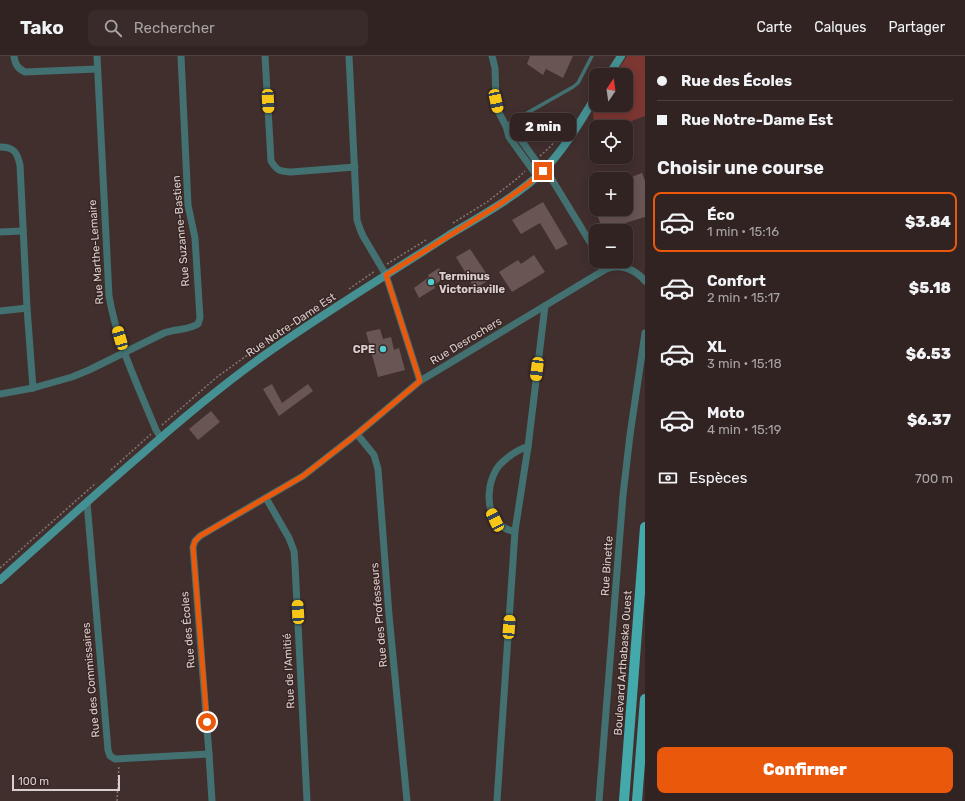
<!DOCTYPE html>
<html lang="fr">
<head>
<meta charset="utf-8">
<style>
  :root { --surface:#312322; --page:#392b2a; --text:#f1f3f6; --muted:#a8a4a5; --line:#4c4040; --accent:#ea580c }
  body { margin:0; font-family:Rubik,sans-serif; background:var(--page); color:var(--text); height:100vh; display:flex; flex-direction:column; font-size:15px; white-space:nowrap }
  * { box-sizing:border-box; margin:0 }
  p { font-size:13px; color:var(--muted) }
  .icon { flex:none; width:22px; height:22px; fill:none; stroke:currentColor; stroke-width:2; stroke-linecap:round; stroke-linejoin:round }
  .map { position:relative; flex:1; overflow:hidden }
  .drawer { display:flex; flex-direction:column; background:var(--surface); width:320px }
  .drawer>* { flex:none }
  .top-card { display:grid; align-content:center; height:88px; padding:0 12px; background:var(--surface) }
  .needle { width:26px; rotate:13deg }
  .fabs { position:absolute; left:589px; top:12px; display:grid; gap:8px }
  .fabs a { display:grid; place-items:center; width:44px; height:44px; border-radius:8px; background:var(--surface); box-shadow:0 2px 10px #0003,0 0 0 1px var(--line); font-size:20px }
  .scale { position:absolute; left:12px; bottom:10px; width:108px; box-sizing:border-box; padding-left:4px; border:2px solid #dbcfcd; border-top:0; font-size:11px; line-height:14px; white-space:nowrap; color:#dbcfcd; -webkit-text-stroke:3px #372624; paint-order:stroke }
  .end { position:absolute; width:18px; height:18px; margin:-9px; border:5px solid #ea580c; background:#fff; box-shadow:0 0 0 2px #fff }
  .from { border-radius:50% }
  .bubble { position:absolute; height:28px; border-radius:8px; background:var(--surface); box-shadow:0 2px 10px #0003,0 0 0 1px var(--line); font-size:13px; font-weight:800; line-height:28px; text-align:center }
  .car { position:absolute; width:12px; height:24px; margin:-12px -6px; border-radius:5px; box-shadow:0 0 3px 1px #0007; background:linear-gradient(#f5c518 24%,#345 0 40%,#f5c518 0 76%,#345 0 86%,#f5c518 0) }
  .top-card b { display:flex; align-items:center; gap:14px; height:38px; font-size:15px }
  .top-card b+b { border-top:1px solid var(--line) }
  .top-card i { width:10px; height:10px; background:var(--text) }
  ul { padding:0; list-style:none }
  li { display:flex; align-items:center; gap:12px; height:60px; margin:0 8px 6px; padding:0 4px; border:2px solid transparent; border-radius:8px }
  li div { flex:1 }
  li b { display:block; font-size:15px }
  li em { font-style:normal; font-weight:800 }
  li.on { border-color:var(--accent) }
  li>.icon { width:36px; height:36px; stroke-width:1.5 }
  h2 { padding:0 12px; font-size:18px; line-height:48px }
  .pay { display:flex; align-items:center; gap:10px; height:44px; padding:0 12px; font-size:15px }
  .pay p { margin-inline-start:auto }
  .cta { display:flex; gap:8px; margin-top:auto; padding:8px 12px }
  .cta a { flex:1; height:46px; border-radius:8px; background:var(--accent); color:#fff; font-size:16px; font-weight:800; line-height:46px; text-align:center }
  header { display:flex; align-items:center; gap:24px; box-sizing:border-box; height:56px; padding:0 20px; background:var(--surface); border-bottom:1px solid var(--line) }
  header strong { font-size:19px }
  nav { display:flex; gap:22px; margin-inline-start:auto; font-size:14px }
  .search { width:280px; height:36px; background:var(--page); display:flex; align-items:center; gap:10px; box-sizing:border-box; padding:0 14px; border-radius:8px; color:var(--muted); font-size:15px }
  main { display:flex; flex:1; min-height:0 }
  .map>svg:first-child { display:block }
  .green { fill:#7d3733 }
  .building { fill:#695553 }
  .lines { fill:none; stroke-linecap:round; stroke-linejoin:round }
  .path { stroke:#847573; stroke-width:1.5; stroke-dasharray:2 2; stroke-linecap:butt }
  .lane { stroke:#437070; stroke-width:3.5 }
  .street { stroke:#437070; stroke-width:7 }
  .secondary { stroke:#459092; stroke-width:8 }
  .primary { stroke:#43a9ab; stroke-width:10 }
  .route { stroke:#ea580c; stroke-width:5 }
  .poi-dot { fill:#52cdcf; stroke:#372624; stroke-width:1.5 }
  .labels { text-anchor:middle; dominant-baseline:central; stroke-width:3; stroke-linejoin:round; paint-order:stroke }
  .street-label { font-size:11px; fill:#dbcfcd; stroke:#372624 }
  .poi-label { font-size:11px; font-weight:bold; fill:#dbcfcd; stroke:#372624; text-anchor:start }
</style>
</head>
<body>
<header>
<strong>Tako</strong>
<div class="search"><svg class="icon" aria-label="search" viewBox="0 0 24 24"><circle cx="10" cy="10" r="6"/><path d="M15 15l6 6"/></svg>Rechercher</div>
<nav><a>Carte</a><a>Calques</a><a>Partager</a></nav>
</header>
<main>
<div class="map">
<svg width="645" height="745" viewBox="0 0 645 745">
  <rect width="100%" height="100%" fill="#412f2e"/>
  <path class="green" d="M627,0H645V60L615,71H601L594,65L593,56L597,49H626V19H615Z"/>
  <g class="building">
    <path d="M530,0H573L563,22L546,13L543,19L527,8Z"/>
    <path d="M642,117L645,125V161L622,168L624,175H603L595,153H626V123Z"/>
    <path d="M543,146L568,188L556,194L540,167L521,178L512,164Z"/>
    <path d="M470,193L490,223L475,233L456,201Z"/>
    <path d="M534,199L545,216L512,236L499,216L518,204L521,208Z"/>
    <path d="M439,212L444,222L434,229L435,232L419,242L414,232L429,221L428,219Z"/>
    <path d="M380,273L383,283L391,281L394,294L399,292L405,314L378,321L366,276Z"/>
    <path d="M272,328L282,347L308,328L313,335L279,360L263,333Z"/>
    <path d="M211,355L220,366L198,384L189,373Z"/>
  </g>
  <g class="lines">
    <g class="path">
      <path d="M599,19L602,15"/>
      <path d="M590,35L596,25"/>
      <path d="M540,100L551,90L572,64"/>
      <path d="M453,167L487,146L518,122L525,115"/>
      <path d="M387,208L426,184"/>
      <path d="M349,233L375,215"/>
      <path d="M162,369L217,321L274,280L314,256"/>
      <path d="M111,414L151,378"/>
      <path d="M0,512L96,427"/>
      <path d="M117,745L119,709"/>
    </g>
    <path class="lane" d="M506,69L573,31L578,27L592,0"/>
    <g class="street">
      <path d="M14,0C15,8 17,12 25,16L97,13"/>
      <path d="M97,0L109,240C117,287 138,330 156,374L161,382"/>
      <path d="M265,0L271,105C277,115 280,115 291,116L355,111"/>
      <path d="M349,0L357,164L360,173L363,180L386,219L420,325"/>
      <path d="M492,0L495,12L496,45L498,55L506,70L509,81L537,120"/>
      <path d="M506,70L514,74L543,115"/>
      <path d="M0,91C14,91 17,96 20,109L27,252L33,332"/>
      <path d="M545,112L596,196"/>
      <path d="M0,176L23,175"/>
      <path d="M601,205L606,213"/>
      <path d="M0,255L27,252"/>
      <path d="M0,338L33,332L72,321L89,314L164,277C175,273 188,274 198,268L200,262L195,182L188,149L181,0"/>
      <path d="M357,378L374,399L378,413L389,559L407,745"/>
      <path d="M266,442L289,482L294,495L295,509L307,745"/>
      <path d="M87,446L108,694L110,700L115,703L209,698"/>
      <path d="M515,475C510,475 505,473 501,469C499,467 496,465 495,463C486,449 488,428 496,414C499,408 506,403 511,399C517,395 521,392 528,391"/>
      <path d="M212,745L209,698L193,491L195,485L200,480L303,420L357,378L420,325L606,213C621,207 636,214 645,225"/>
      <path d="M497,745L515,475L528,391L545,250"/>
      <path d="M599,745L623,439L630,379L645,277"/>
    </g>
    <g class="secondary">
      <path d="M609,19L621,0"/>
      <path d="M0,524C47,482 94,439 142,398C184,361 227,325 273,293C330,253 390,217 449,179C479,161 517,140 542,116C564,94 580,66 596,40"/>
    </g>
    <g class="primary">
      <path d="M624,745L645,471"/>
      <path d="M637,745L645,643"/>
    </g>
  </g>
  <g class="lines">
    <path class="route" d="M207,666L193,491L195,485L200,480L303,420L357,378L420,325L386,219L500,148L528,128L543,115"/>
  </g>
  <g class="poi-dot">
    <circle cx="431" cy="226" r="4"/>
    <circle cx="383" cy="293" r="4"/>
  </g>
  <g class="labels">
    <g class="street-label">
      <text transform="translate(181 175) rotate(-95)">Rue Suzanne-Bastien</text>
      <text transform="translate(96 196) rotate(-94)">Rue Marthe-Lemaire</text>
      <text transform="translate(291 269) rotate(-34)">Rue Notre-Dame Est</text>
      <text transform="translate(466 285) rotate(-31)">Rue Desrochers</text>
      <text transform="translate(607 510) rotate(-86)">Rue Binette</text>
      <text transform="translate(379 559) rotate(-95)">Rue des Professeurs</text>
      <text transform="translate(188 574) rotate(-95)">Rue des Écoles</text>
      <text transform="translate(623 607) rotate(-86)">Boulevard Arthabaska Ouest</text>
      <text transform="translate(289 615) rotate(-93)">Rue de l'Amitié</text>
      <text transform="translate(91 624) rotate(-95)">Rue des Commissaires</text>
    </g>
    <g class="poi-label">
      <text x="439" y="220">Terminus<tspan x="439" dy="13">Victoriaville</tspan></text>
      <text x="375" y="293" text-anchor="end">CPE</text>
    </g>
  </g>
</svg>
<div class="fabs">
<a><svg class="needle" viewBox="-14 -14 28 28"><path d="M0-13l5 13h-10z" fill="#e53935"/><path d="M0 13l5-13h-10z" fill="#a8a4a5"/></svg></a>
<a><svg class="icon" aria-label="locate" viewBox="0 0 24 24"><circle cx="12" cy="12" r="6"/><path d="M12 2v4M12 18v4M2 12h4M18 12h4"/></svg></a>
<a>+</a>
<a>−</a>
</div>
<div class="scale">100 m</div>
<i class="end from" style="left:207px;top:666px"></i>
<i class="end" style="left:543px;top:115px"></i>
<div class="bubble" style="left:510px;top:57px;width:66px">2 min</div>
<i class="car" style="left:268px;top:45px;rotate:177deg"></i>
<i class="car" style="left:496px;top:45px;rotate:168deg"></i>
<i class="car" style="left:120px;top:282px;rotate:344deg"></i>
<i class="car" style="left:537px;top:313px;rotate:187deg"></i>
<i class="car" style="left:495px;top:464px;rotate:334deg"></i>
<i class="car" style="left:298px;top:556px;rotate:357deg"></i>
<i class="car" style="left:509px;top:571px;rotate:4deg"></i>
</div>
<section class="drawer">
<div class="top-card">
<b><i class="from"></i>Rue des Écoles</b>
<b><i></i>Rue Notre-Dame Est</b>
</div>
<h2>Choisir une course</h2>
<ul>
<li class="on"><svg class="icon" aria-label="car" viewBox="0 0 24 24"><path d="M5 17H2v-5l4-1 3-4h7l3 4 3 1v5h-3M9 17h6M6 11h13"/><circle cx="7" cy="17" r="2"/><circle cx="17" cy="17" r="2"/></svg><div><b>Éco</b><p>1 min · 15:16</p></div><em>$3.84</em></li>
<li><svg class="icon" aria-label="car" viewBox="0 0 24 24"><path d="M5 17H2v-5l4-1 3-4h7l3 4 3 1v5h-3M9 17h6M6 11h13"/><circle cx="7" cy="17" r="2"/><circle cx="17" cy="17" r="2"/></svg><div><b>Confort</b><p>2 min · 15:17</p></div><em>$5.18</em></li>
<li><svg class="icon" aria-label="car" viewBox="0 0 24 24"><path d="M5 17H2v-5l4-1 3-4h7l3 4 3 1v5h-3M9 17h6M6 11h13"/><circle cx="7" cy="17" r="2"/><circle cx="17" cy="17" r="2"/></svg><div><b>XL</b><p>3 min · 15:18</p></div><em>$6.53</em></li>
<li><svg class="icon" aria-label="car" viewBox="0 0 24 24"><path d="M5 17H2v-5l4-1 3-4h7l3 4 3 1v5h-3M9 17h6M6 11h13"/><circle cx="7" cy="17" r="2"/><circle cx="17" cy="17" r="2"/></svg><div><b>Moto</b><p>4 min · 15:19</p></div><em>$6.37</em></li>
</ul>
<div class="pay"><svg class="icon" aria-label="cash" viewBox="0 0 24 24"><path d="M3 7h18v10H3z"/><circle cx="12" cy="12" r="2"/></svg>Espèces<p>700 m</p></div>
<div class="cta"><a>Confirmer</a></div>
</section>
</main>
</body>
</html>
